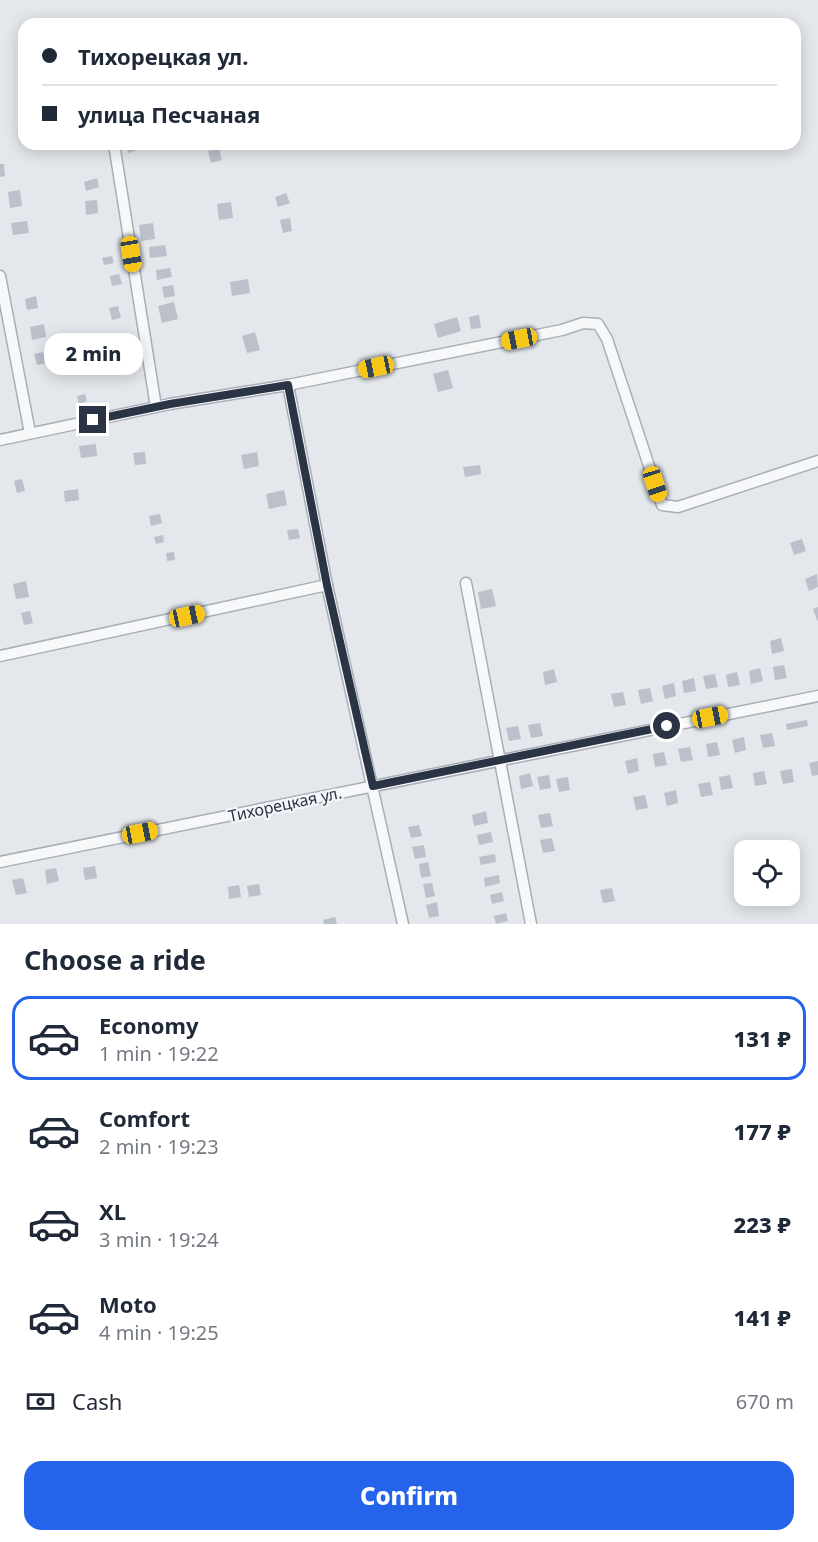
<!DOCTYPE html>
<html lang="en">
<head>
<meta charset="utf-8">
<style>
  :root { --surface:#fff; --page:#f2f2f3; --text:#1f2937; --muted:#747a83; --line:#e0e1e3; --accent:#2563eb }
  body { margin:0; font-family:"Noto Sans",sans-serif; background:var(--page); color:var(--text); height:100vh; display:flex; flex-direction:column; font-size:22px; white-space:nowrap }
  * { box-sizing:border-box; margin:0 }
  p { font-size:20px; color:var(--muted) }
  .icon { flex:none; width:33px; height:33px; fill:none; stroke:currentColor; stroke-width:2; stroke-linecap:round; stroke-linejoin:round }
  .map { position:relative; height:924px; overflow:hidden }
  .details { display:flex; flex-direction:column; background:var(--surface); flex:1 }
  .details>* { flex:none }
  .guide { position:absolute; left:18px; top:18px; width:783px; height:132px; border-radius:18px; box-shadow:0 3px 15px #0003; display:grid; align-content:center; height:132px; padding:0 24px; background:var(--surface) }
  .tools { position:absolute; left:734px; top:840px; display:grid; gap:12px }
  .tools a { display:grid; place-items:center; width:66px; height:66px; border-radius:12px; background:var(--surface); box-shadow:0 3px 15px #0003; font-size:30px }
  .end { position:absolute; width:27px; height:27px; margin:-14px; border:8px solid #2b3445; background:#fff; box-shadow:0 0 0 3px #fff }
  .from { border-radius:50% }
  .bubble { position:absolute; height:42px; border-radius:18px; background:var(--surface); box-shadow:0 3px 15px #0003; font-size:20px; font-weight:800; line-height:42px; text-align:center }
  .car { position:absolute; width:18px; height:36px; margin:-18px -9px; border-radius:8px; box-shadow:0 0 4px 2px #0007; background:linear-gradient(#f5c518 24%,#345 0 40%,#f5c518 0 76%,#345 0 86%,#f5c518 0) }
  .guide b { display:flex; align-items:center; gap:21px; height:57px; font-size:22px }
  .guide b+b { border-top:2px solid var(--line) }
  .guide i { width:15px; height:15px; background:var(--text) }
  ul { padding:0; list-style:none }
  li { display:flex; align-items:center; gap:18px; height:84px; margin:0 12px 9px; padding:0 12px; border:3px solid transparent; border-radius:18px }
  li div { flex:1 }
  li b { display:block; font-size:22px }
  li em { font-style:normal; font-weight:800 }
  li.on { border-color:var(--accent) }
  li>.icon { width:54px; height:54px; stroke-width:1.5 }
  h2 { padding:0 24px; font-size:27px; line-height:72px }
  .pay { display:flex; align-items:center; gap:15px; height:66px; padding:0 24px; font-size:22px }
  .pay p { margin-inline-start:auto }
  .action { display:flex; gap:12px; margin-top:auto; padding:12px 24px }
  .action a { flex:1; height:69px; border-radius:18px; background:var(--accent); color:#fff; font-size:24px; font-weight:800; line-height:69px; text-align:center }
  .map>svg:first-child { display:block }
  .building { fill:#bbc0ca }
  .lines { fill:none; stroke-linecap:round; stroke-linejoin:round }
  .minor-casing { stroke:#a9aeb7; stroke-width:13 }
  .minor { stroke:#f7f8fa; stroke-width:10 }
  .route { stroke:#2b3445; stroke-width:8 }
  .labels { text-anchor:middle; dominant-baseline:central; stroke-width:4.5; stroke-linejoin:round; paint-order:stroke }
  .street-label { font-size:16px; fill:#2b3445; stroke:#f4f6f9 }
</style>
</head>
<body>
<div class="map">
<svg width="818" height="924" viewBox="0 0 818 924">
  <rect width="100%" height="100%" fill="#e4e7ec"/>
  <g class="building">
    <path d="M126,144H139L140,149L128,153Z"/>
    <path d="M219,149L222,160L211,163L208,151Z"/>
    <path d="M0,164H4L5,176L0,177Z"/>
    <path d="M97,178L99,187L86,191L84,182Z"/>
    <path d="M20,190L22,206L10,208L8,192Z"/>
    <path d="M286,193L290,203L278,207L275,197Z"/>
    <path d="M97,200L98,213L86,215L85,201Z"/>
    <path d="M231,202L233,218L219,220L217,204Z"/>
    <path d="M290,218L292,231L283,233L280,220Z"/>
    <path d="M27,221L29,233L13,235L11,223Z"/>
    <path d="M153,223L155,239L141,241L139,225Z"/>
    <path d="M165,245L167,256L150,258L149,247Z"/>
    <path d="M112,256L114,263L104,265L102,258Z"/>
    <path d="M170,268L172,277L157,280L156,270Z"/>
    <path d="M119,274L122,284L112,286L110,276Z"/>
    <path d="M248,279L250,293L232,296L230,282Z"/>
    <path d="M173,285L175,296L164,298L162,287Z"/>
    <path d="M36,296L38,308L27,310L25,299Z"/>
    <path d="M174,302L178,319L162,323L158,306Z"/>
    <path d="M118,306L121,318L112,320L109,308Z"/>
    <path d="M479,315L481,328L471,329L469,317Z"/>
    <path d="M457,317L461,331L438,338L434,324Z"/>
    <path d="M44,324L46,337L32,340L30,327Z"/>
    <path d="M255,332L260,350L247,353L242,336Z"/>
    <path d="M124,334L127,344L115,347L112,337Z"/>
    <path d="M43,352L46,363L37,365L34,354Z"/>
    <path d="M134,360L135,370L122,371L121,362Z"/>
    <path d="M448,370L453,388L438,392L433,374Z"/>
    <path d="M85,394L87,401L79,404L77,396Z"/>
    <path d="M96,444L97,456L81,458L79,446Z"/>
    <path d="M145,452L146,464L135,465L133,453Z"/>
    <path d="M257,452L259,466L244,469L241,455Z"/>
    <path d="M480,465L481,474L465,477L463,467Z"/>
    <path d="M22,479L25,491L17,493L14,481Z"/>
    <path d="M78,489L79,500L65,502L64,491Z"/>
    <path d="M284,490L287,505L269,509L266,494Z"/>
    <path d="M160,514L162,523L151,526L149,516Z"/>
    <path d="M298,529L300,538L289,540L287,530Z"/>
    <path d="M163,535L164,542L156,544L154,537Z"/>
    <path d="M802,539L806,551L794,555L790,543Z"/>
    <path d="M174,552L175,560L167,561L166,553Z"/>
    <path d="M817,574L818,587L809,591L805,579Z"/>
    <path d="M26,581L29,597L16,599L13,584Z"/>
    <path d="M492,589L496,606L481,609L478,592Z"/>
    <path d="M818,607V622L813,609Z"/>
    <path d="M30,611L33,623L24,625L21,613Z"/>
    <path d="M781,638L784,651L772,654L770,641Z"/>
    <path d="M784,665L787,678L775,680L773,667Z"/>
    <path d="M760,668L763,681L751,684L749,671Z"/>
    <path d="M554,669L557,682L545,685L543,672Z"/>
    <path d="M737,672L740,685L728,687L726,675Z"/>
    <path d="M715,674L718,687L706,689L703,676Z"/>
    <path d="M694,678L696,691L684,693L682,681Z"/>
    <path d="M674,683L676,696L665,699L662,686Z"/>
    <path d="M650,688L653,701L641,704L638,690Z"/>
    <path d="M623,692L626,705L614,707L611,694Z"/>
    <path d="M807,720L808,726L787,730L786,724Z"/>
    <path d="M540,723L543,736L531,738L528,725Z"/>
    <path d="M518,726L521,739L509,741L506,728Z"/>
    <path d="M772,733L775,746L763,748L760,735Z"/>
    <path d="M744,737L746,750L735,753L732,740Z"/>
    <path d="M717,742L720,755L708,757L706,744Z"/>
    <path d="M690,747L693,760L681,762L678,749Z"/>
    <path d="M664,752L667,765L655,767L653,754Z"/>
    <path d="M637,758L639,771L628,774L625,761Z"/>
    <path d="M818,761V775L812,776L809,763Z"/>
    <path d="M792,769L794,782L783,784L780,771Z"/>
    <path d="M764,771L767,784L755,786L753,773Z"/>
    <path d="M530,773L533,786L521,789L519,776Z"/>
    <path d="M549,775L551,788L540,790L537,777Z"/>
    <path d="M730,775L733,788L721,790L719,777Z"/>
    <path d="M568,777L570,790L559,792L556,779Z"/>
    <path d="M710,782L713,795L701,797L698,784Z"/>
    <path d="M676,790L678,803L667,806L664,793Z"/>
    <path d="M645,795L648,808L636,810L633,797Z"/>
    <path d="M486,811L488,823L474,826L472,815Z"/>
    <path d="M550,813L553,826L541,828L538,815Z"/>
    <path d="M419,825L422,836L411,838L408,827Z"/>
    <path d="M491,832L493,842L479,845L477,835Z"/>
    <path d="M552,838L555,851L543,853L540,840Z"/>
    <path d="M424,845L426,857L415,859L412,847Z"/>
    <path d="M495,854L496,862L481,865L479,857Z"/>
    <path d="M428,862L431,876L421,878L419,864Z"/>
    <path d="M95,866L97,878L85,880L83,868Z"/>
    <path d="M56,868L59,881L47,884L45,870Z"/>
    <path d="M499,875L500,883L485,887L484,878Z"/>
    <path d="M23,878L27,893L16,895L12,880Z"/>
    <path d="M432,883L435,896L426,898L423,884Z"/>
    <path d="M259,884L261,895L249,897L247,886Z"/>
    <path d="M239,885L241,897L229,899L228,887Z"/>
    <path d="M612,888L615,901L603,903L600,890Z"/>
    <path d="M502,892L504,901L492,904L490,895Z"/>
    <path d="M437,902L439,916L429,918L426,905Z"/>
    <path d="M506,913L508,921L496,924L494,916Z"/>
    <path d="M335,917L337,924H324L323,920Z"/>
  </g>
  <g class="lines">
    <defs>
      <g id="minor">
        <path d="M114,144L156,407"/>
        <path d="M0,276L30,433"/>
        <path d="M288,385L327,585L403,924"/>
        <path d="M0,440L170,404L288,385L562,330L583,323L598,324L607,339L662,505L678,507L818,461"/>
        <path d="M466,583L531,924"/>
        <path d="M0,656L327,585"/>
        <path d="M0,862L818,696"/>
      </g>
    </defs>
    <use href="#minor" class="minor-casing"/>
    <use href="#minor" class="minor"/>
  </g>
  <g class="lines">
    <path class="route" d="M93,420L170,404L288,385L327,585L373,786L667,726"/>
  </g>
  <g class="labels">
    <g class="street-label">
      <text transform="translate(285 804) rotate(-12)">Тихорецкая ул.</text>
    </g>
  </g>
</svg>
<div class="tools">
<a><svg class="icon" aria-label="locate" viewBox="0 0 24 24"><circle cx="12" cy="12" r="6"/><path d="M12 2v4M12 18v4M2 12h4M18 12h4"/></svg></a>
</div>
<i class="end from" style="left:667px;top:726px"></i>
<i class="end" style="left:93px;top:420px"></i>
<div class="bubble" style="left:44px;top:333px;width:99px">2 min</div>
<i class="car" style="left:131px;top:254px;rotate:171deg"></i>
<i class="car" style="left:519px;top:339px;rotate:259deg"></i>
<i class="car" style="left:376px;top:367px;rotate:258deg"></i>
<i class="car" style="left:655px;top:484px;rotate:162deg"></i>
<i class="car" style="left:187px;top:616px;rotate:78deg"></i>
<i class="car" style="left:710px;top:717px;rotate:79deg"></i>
<i class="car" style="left:140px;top:833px;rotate:79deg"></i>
<div class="guide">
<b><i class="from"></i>Тихорецкая ул.</b>
<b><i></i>улица Песчаная</b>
</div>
</div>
<section class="details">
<h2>Choose a ride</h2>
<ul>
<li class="on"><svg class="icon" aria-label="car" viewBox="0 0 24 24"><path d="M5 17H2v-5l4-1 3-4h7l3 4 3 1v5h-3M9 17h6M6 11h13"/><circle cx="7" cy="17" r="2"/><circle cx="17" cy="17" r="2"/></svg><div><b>Economy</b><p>1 min · 19:22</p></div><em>131 ₽</em></li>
<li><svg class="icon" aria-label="car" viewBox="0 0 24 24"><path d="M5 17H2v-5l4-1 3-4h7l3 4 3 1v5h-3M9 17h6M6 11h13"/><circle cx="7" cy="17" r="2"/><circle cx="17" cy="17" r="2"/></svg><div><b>Comfort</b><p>2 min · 19:23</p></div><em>177 ₽</em></li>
<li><svg class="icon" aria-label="car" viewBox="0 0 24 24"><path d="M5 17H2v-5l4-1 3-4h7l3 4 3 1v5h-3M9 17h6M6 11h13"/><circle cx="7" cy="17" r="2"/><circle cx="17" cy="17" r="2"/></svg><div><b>XL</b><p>3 min · 19:24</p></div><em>223 ₽</em></li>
<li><svg class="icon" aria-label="car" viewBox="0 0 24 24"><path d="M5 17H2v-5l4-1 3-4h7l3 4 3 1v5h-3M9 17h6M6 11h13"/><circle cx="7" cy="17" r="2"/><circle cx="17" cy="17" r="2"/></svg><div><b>Moto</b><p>4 min · 19:25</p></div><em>141 ₽</em></li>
</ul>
<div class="pay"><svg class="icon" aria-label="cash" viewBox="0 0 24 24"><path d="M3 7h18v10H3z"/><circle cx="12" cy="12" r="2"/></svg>Cash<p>670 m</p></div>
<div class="action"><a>Confirm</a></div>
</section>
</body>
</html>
